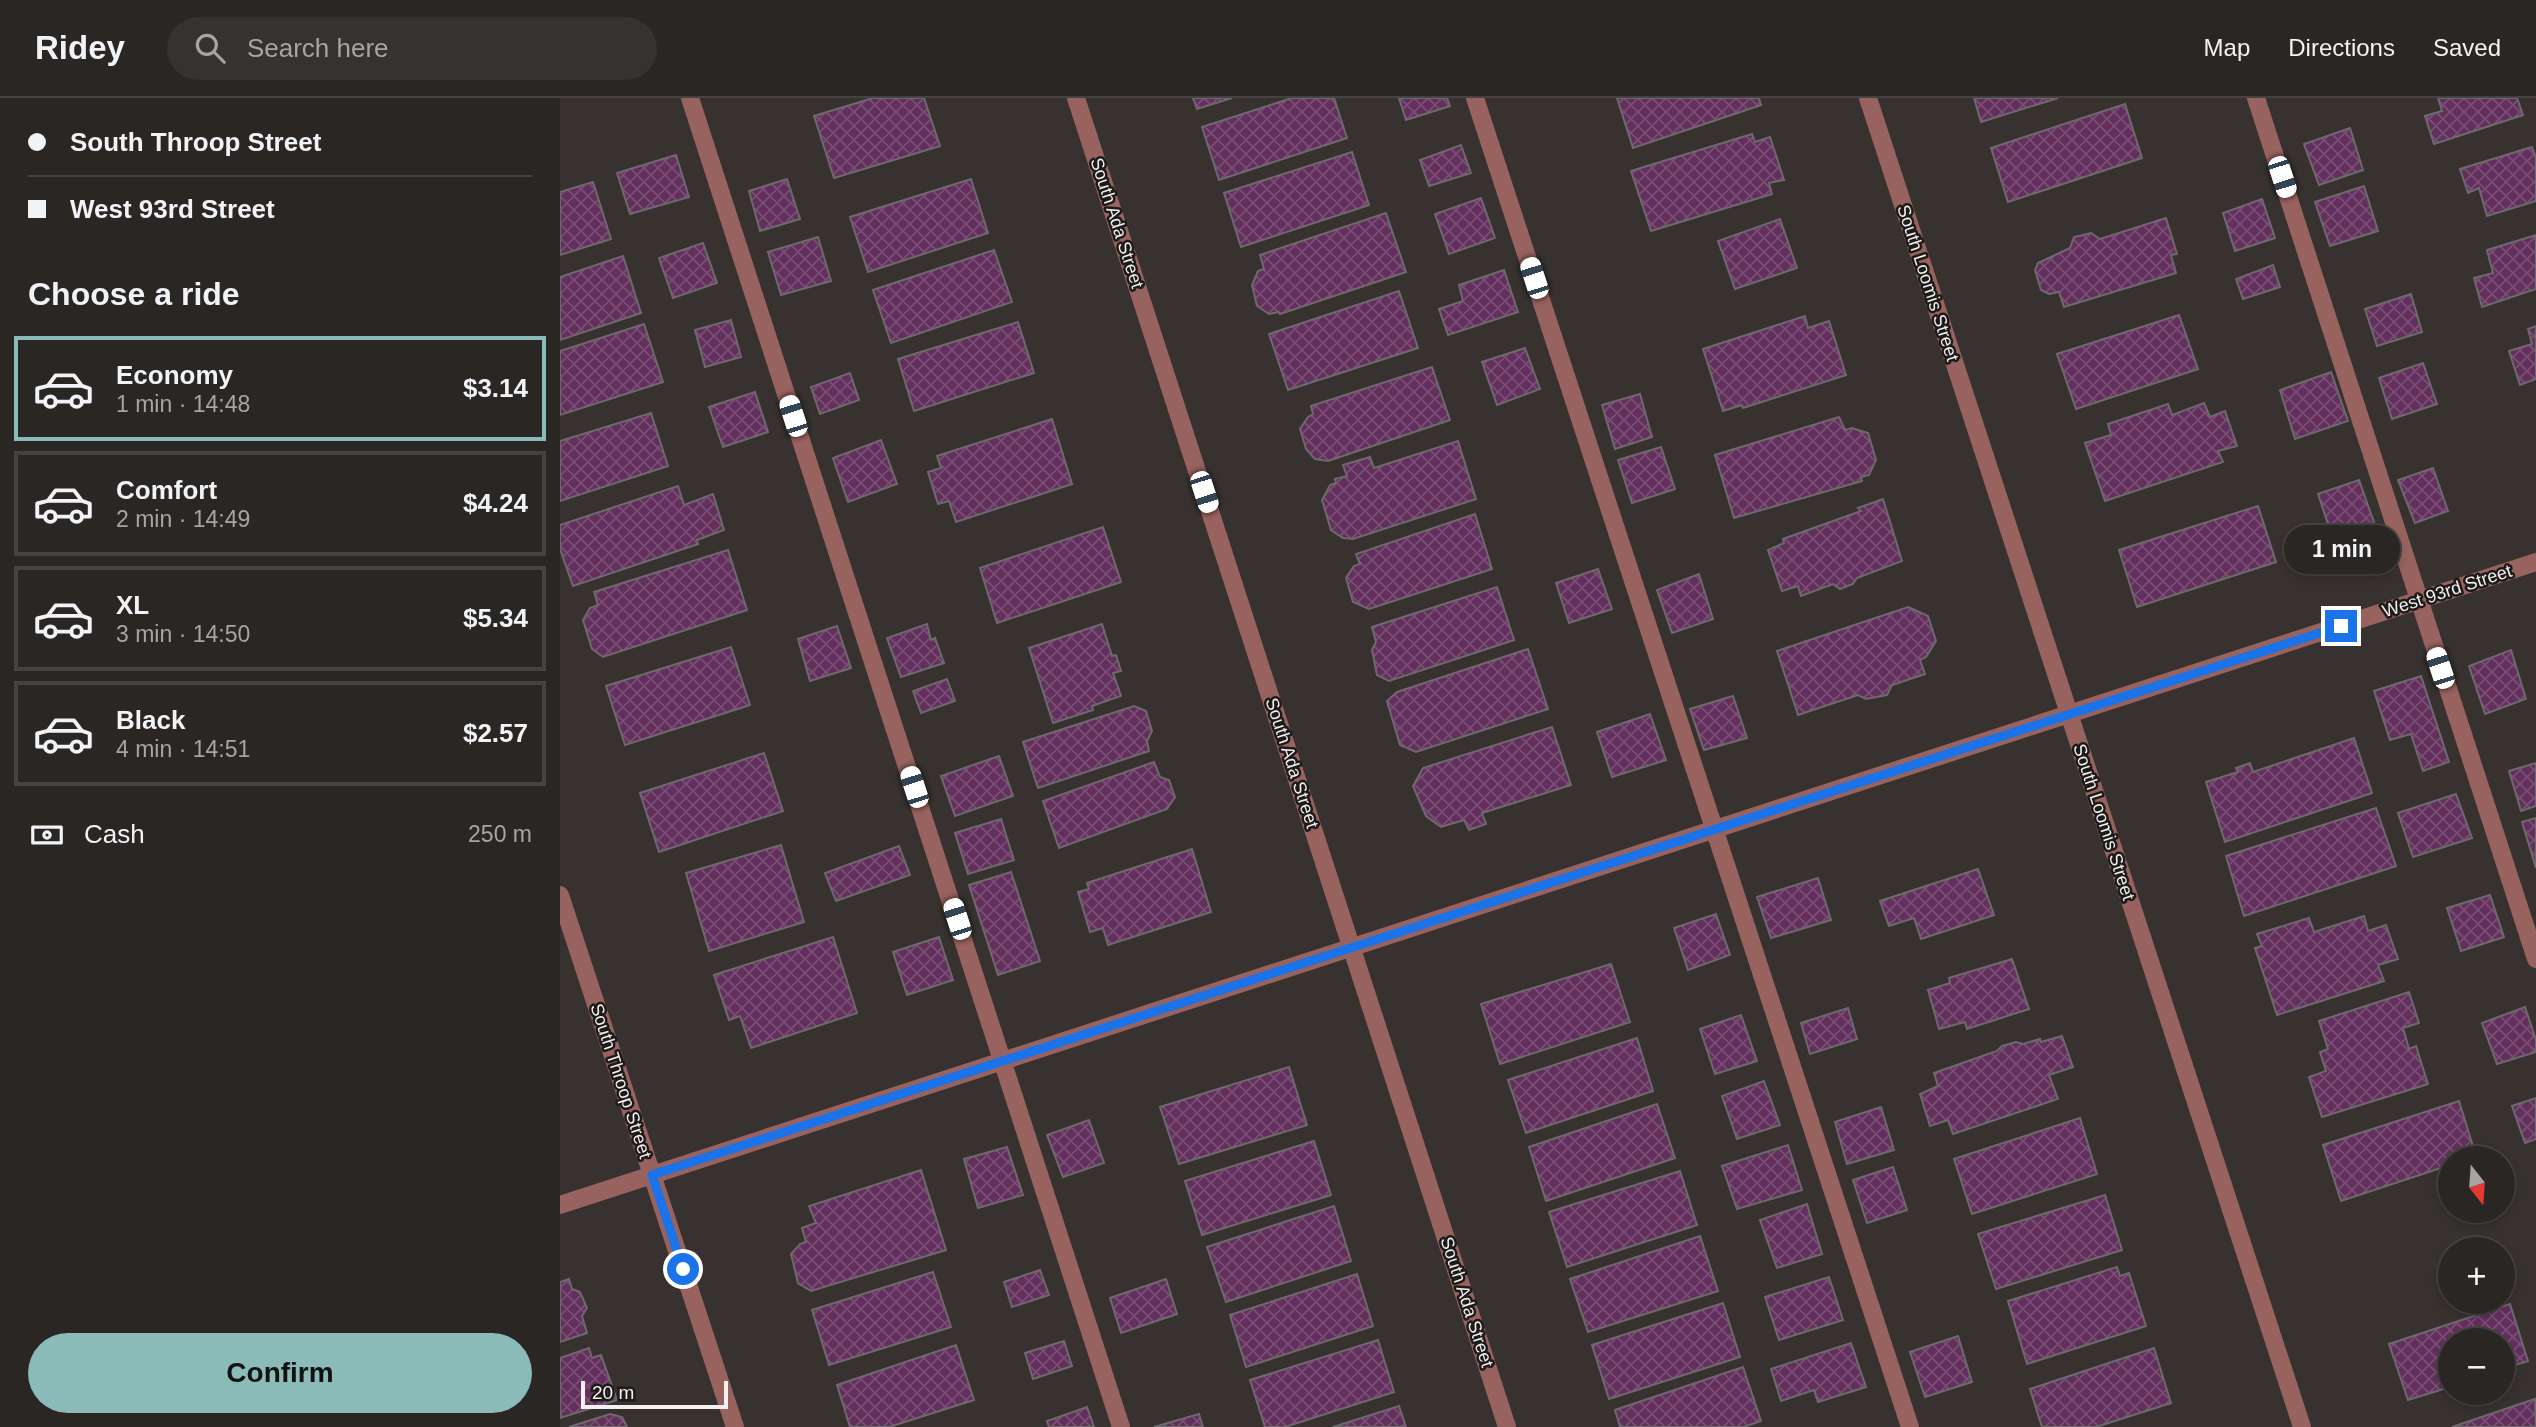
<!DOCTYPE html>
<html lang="en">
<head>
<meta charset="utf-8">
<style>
  :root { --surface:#292623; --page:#353230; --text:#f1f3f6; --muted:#a5a5a6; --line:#454341; --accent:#8bbbb9 }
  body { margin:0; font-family:Helvetica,sans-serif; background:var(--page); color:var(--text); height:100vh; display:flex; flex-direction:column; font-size:26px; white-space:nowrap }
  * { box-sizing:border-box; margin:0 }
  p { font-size:23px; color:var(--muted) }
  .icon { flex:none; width:38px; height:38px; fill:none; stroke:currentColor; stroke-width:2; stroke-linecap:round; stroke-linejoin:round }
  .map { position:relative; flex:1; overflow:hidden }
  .panel { display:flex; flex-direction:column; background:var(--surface); width:560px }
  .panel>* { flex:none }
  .guide { display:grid; align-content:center; height:154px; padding:0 28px; background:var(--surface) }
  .needle { width:46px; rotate:163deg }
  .buttons { position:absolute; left:1878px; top:1048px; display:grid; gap:14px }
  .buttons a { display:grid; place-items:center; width:77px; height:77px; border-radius:50%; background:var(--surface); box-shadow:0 4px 10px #0003,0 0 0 2px var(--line); font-size:35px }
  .scale { position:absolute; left:21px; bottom:18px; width:147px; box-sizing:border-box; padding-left:7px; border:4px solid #f3f0ee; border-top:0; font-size:19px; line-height:24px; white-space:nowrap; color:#f3f0ee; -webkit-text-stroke:5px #1d1b19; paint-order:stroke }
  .end { position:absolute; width:32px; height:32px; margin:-16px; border:9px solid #1a73e8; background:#fff; box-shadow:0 0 0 4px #fff }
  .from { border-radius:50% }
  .bubble { position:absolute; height:49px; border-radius:24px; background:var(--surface); box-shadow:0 4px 10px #0003,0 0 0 2px var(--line); font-size:23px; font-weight:700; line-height:49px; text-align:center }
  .car { position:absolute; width:21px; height:42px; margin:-21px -10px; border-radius:9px; box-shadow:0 0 5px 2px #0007; background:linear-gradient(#fff 24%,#345 0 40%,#fff 0 76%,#345 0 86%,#fff 0) }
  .guide b { display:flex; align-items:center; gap:24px; height:66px; font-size:26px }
  .guide b+b { border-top:2px solid var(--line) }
  .guide i { width:18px; height:18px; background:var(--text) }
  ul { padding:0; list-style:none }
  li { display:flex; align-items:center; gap:21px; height:105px; margin:0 14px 10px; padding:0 14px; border:4px solid var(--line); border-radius:0px }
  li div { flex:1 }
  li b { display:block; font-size:26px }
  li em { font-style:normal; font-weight:700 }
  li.on { border-color:var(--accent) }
  li>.icon { width:63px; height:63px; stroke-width:1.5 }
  h2 { padding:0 28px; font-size:32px; line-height:84px }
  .pay { display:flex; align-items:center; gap:18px; height:77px; padding:0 28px; font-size:26px }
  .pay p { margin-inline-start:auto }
  .action { display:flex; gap:14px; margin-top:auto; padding:14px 28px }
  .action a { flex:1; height:80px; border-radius:42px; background:var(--accent); color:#111; font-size:28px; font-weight:700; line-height:80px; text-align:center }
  header { display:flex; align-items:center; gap:42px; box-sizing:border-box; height:98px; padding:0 35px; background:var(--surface); border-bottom:2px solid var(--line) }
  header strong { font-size:33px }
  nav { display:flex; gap:38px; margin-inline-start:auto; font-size:24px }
  .search { width:490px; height:63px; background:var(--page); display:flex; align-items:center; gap:18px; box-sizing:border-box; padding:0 24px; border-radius:38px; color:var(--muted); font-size:26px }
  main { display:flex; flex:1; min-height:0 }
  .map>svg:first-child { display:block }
  .building { fill:url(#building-cross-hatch); stroke:#6e696d; stroke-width:2 }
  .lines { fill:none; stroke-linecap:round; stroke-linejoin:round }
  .service { stroke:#98625e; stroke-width:18 }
  .minor { stroke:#98625e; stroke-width:18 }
  .route { stroke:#1a73e8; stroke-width:9 }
  .labels { text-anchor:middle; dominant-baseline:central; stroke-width:5; stroke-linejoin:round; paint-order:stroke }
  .street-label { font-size:18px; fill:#f3f0ee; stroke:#1d1b19 }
</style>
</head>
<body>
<header>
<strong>Ridey</strong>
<div class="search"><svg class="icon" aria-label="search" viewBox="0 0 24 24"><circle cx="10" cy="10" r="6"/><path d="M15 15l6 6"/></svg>Search here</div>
<nav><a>Map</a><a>Directions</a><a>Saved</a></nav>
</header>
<main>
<section class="panel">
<div class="guide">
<b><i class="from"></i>South Throop Street</b>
<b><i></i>West 93rd Street</b>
</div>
<h2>Choose a ride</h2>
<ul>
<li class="on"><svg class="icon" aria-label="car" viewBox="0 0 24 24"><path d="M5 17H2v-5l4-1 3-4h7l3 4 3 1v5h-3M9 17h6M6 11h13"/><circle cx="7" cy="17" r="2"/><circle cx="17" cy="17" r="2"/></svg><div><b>Economy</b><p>1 min · 14:48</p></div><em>$3.14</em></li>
<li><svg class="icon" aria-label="car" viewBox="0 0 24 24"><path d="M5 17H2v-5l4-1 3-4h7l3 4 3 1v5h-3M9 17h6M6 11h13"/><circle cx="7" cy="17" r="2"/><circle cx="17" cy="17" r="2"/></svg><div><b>Comfort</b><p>2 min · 14:49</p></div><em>$4.24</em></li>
<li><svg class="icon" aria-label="car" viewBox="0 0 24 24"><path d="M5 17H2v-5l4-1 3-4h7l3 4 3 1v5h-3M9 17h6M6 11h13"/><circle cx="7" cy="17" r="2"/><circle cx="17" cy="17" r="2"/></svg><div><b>XL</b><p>3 min · 14:50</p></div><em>$5.34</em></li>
<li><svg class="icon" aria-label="car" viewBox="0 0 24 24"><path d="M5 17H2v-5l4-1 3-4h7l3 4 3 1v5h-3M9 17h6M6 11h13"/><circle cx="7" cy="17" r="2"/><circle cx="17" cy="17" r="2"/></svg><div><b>Black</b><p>4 min · 14:51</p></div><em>$2.57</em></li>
</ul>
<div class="pay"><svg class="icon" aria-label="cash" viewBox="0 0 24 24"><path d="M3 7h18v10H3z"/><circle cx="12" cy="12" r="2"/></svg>Cash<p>250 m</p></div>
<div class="action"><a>Confirm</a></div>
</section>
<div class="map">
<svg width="1976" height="1329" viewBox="0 0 1976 1329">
  <defs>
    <pattern id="building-cross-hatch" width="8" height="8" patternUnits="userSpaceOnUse" patternTransform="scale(1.75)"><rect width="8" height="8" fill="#63305d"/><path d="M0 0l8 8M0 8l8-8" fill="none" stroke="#7a4e75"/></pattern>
  </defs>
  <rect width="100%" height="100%" fill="#37322f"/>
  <g class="building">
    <path d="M313,0H364L380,48L274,80L254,18Z"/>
    <path d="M633,0H672L637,11Z"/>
    <path d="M732,0H774L787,40L659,82L642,29Z"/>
    <path d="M839,0H887L890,8L846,22Z"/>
    <path d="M1057,0H1199L1201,7L1073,50Z"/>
    <path d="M1414,0H1498L1421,24Z"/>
    <path d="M1878,0H1957L1963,17L1874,46L1865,18L1882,13Z"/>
    <path d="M1565,6L1582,60L1448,104L1431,50Z"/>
    <path d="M1790,30L1803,72L1759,87L1744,46Z"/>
    <path d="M1192,36L1195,44L1210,39L1224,82L1209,85L1212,96L1091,133L1071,73Z"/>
    <path d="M901,47L911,75L869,88L860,62Z"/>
    <path d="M1972,49L1976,60V103L1927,118L1919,90L1908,95L1900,71Z"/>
    <path d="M792,54L809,107L681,149L664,95Z"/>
    <path d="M116,57L129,99L70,116L57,75Z"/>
    <path d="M227,81L240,121L200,133L189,93Z"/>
    <path d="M411,81L428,135L308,174L290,119Z"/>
    <path d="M33,84L51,141L0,157V94Z"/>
    <path d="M1804,88L1818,133L1770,148L1755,104Z"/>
    <path d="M921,100L935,140L889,156L875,116Z"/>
    <path d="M1702,101L1715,140L1675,153L1663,115Z"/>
    <path d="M826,115L846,174L720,216L719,214L709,216L697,208L692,187L698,173L704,171L700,157Z"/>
    <path d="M1606,120L1617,156L1611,157L1616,175L1504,209L1499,194L1489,196L1481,192L1475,172L1478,165L1510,150L1514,139L1531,135L1540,141Z"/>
    <path d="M1220,121L1237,170L1175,191L1158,143Z"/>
    <path d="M1976,137V191L1922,209L1914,180L1933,175L1927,152Z"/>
    <path d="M258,139L271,183L221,197L208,154Z"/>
    <path d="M143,145L157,185L113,200L99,160Z"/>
    <path d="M434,152L452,204L331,245L313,192Z"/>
    <path d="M63,158L81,215L0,242V179Z"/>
    <path d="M1713,167L1720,189L1683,201L1676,181Z"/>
    <path d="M944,172L958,214L888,237L879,211L903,203L899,187Z"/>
    <path d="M839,193L858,250L728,292L709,236Z"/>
    <path d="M1851,196L1862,234L1817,248L1805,211Z"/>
    <path d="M1619,217L1638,271L1516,311L1497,256Z"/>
    <path d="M1245,218L1248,230L1269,223L1286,277L1183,310L1182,307L1163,313L1143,251Z"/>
    <path d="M171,222L181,259L145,269L135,232Z"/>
    <path d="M458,224L474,275L354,313L338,261Z"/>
    <path d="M84,226L103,284L0,317V253Z"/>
    <path d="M1976,228V281L1960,287L1949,253L1972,246L1968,231Z"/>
    <path d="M965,250L980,291L937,307L922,264Z"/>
    <path d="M1863,265L1877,306L1832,321L1819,280Z"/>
    <path d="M872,269L890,322L768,363L755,361L746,351L740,331L748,319L753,316L751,308Z"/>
    <path d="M1771,274L1788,323L1735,341L1720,292Z"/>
    <path d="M290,275L299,302L260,316L251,289Z"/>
    <path d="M195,294L208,334L163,349L149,309Z"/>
    <path d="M1080,296L1092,339L1055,351L1042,307Z"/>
    <path d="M1644,305L1650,319L1665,313L1677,348L1658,353L1663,364L1545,403L1525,345L1551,337L1548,326L1608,306L1612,317Z"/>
    <path d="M91,315L108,368L0,403V343Z"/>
    <path d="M1279,319L1285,332L1292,330L1308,335L1316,362L1309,377L1301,379L1302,383L1174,420L1155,357Z"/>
    <path d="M492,321L512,386L396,424L389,403L378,406L368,374L381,370L377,358Z"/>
    <path d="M321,342L337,386L288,404L273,360Z"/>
    <path d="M898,343L916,401L793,441L783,440L771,432L762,402L770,387L776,385L775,381L787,378L783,367L810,359L814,370Z"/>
    <path d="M1101,349L1115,391L1072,405L1058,362Z"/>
    <path d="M1873,370L1888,413L1855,425L1838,382Z"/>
    <path d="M1799,382L1817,433L1775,447L1758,396Z"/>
    <path d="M118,388L124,407L153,396L164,432L137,442L138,446L13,488L0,451V427Z"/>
    <path d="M1323,401L1342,463L1297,480L1293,486L1280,491L1273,486L1241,498L1238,488L1222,493L1208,452L1224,445L1223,441L1301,413L1298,410Z"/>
    <path d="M1698,408L1716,464L1577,509L1559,452Z"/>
    <path d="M915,416L932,471L809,511L793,504L786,480L794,468L800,466L796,456Z"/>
    <path d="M543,429L561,484L437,525L420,470Z"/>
    <path d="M168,452L187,512L43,559L32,551L23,522L30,510L38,507L34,494Z"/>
    <path d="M1038,471L1052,511L1009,525L996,485Z"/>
    <path d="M1139,476L1153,521L1112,535L1097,492Z"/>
    <path d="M937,489L954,542L829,583L817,577L812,552L816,544L812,529Z"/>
    <path d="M1348,509L1368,518L1376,543L1366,559L1360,562L1365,576L1332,587L1327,597L1306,601L1298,597L1238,617L1217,553Z"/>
    <path d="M367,526L371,542L375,540L384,565L341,579L327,540Z"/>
    <path d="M542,526L552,558L556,557L561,573L553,575L561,598L532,608L533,612L493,625L469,550Z"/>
    <path d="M277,528L291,570L250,583L238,541Z"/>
    <path d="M171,549L190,607L65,647L46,588Z"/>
    <path d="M968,551L988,611L856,654L840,647L827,603L837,594Z"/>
    <path d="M1951,552L1966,601L1925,616L1909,568Z"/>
    <path d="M1861,578L1889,664L1863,673L1851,636L1830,642L1814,593Z"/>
    <path d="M387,581L395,603L361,615L353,593Z"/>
    <path d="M1173,598L1187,640L1144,652L1130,611Z"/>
    <path d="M574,608L586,613L592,633L587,643L589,653L478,690L463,644Z"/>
    <path d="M1090,616L1106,662L1052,679L1037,634Z"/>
    <path d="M992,629L1011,687L922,715L926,726L909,732L904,722L881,729L866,718L853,688L863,670Z"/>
    <path d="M1794,640L1812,695L1665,744L1646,684L1678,674L1676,670L1690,665L1693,674Z"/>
    <path d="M204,655L223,713L99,754L80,695Z"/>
    <path d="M439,658L453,698L395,718L381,678Z"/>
    <path d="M594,664L600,679L609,682L615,699L607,711L499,750L483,703Z"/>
    <path d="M1976,665V708L1961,713L1949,673Z"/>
    <path d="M1896,696L1912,740L1853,759L1838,715Z"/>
    <path d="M1816,710L1836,768L1684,818L1666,758Z"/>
    <path d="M1976,720V770L1962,724Z"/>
    <path d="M441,721L454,762L408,776L395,735Z"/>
    <path d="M221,747L244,824L149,853L126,775Z"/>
    <path d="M339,748L350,777L276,803L265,775Z"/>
    <path d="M632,751L651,814L548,847L543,830L530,834L518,794L529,791L527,785Z"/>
    <path d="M1418,771L1434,817L1361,841L1354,820L1329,828L1320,803Z"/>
    <path d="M451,774L480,863L438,877L409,787Z"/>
    <path d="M1258,780L1271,822L1211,840L1197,799Z"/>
    <path d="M1930,797L1944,839L1901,853L1887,810Z"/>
    <path d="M1156,816L1170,857L1128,872L1114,830Z"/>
    <path d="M1804,818L1808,833L1826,827L1838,861L1818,867L1824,883L1717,917L1695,850L1702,848L1697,836L1749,820L1754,834Z"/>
    <path d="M273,839L297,915L191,950L180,918L169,922L154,877Z"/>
    <path d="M379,839L393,882L347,897L333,854Z"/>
    <path d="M1452,861L1469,911L1407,931L1405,924L1379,931L1368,892L1390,885L1389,880Z"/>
    <path d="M1051,866L1070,924L940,966L921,906Z"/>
    <path d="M1849,894L1859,925L1843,930L1849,951L1856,948L1868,986L1762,1019L1749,979L1766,973L1760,954L1768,951L1759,923Z"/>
    <path d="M1965,909L1976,942V954L1937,966L1922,925Z"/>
    <path d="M1288,910L1297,941L1250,956L1241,925Z"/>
    <path d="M1181,917L1197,963L1155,976L1140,931Z"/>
    <path d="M1502,938L1513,969L1489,977L1498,1001L1393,1036L1388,1022L1370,1028L1360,996L1378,988L1374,975L1437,953L1442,948L1456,944L1463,946L1480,941L1481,944Z"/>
    <path d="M1077,940L1093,993L966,1035L948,982Z"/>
    <path d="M729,969L747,1027L619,1066L600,1009Z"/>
    <path d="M1204,983L1220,1027L1177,1041L1162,998Z"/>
    <path d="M1976,1000V1041L1965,1045L1952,1008Z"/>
    <path d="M1899,1003L1916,1058L1890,1060V1067L1781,1103L1763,1047Z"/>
    <path d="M1097,1006L1115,1060L986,1103L969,1049Z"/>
    <path d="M1321,1009L1334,1052L1287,1066L1275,1024Z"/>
    <path d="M1520,1020L1537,1076L1412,1116L1394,1061Z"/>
    <path d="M529,1022L544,1065L503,1079L487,1037Z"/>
    <path d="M754,1043L771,1097L642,1137L625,1083Z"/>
    <path d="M1228,1047L1242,1092L1177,1111L1162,1068Z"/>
    <path d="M447,1049L463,1097L418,1110L404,1061Z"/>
    <path d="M1333,1069L1347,1112L1307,1125L1293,1082Z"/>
    <path d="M361,1072L386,1152L251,1193L238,1185L231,1156L240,1146L246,1144L242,1130L256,1125L249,1108Z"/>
    <path d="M1120,1073L1137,1127L1007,1169L989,1114Z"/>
    <path d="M1545,1097L1562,1152L1436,1191L1418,1136Z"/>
    <path d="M1247,1106L1262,1156L1217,1170L1200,1122Z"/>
    <path d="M774,1108L791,1163L666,1204L647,1149Z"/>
    <path d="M1140,1138L1158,1193L1028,1234L1010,1181Z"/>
    <path d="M1557,1169L1560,1178L1569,1175L1586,1228L1467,1266L1448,1203Z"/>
    <path d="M480,1172L489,1197L452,1209L444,1184Z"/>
    <path d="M373,1174L391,1229L269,1267L252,1212Z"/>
    <path d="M797,1176L813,1228L686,1269L670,1217Z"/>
    <path d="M1269,1179L1283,1222L1219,1242L1205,1199Z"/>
    <path d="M9,1181L12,1191L20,1194L27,1210L22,1218L27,1235L0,1244V1184Z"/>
    <path d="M606,1181L617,1216L561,1235L550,1200Z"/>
    <path d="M1163,1205L1180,1259L1049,1301L1032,1247Z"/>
    <path d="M1950,1206L1968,1263L1942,1271V1242H1890V1289L1848,1302L1829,1246Z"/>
    <path d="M1398,1238L1412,1284L1365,1299L1350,1254Z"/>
    <path d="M818,1242L834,1294L725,1329H705L690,1282Z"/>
    <path d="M504,1243L512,1268L473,1281L465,1255Z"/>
    <path d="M1291,1245L1306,1289L1258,1304L1254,1292L1221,1303L1211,1271Z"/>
    <path d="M396,1247L414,1302L329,1329H290L277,1287Z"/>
    <path d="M29,1250L32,1260L41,1257L57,1302L0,1320V1260Z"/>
    <path d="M1594,1250L1611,1305L1536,1329H1482L1470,1291Z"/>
    <path d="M1183,1269L1201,1323L1184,1329H1060L1055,1312Z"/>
    <path d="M1975,1301L1976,1329H1892Z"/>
    <path d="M839,1308L846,1329H773Z"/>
    <path d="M527,1309L534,1329H489L487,1323Z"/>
    <path d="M50,1316L62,1319L67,1329H9Z"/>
    <path d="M639,1316L643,1329H594Z"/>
  </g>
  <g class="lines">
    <g class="service">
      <path d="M130,0L561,1329"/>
      <path d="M915,0L1350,1329"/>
      <path d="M1696,0L1976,861"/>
    </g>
    <g class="minor">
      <path d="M516,0L947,1329"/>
      <path d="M1308,0L1742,1329"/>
      <path d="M0,797L175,1329"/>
      <path d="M0,1107L1976,464"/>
    </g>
  </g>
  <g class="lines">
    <path class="route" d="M123,1171L92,1077L1781,528"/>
  </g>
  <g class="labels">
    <g class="street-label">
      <text transform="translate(557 125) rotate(72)">South Ada Street</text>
      <text transform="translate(1368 185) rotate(72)">South Loomis Street</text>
      <text transform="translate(1887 493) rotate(-18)">West 93rd Street</text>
      <text transform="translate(732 665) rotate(72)">South Ada Street</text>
      <text transform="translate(1544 724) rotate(72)">South Loomis Street</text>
      <text transform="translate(61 983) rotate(72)">South Throop Street</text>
      <text transform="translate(907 1204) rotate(72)">South Ada Street</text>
    </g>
  </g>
</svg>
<div class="buttons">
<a><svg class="needle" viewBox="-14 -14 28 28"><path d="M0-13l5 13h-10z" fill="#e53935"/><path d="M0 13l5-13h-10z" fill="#a5a5a6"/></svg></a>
<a>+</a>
<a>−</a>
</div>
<div class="scale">20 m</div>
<i class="end from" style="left:123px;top:1171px"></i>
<i class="end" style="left:1781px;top:528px"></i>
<div class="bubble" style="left:1724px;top:427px;width:116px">1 min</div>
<i class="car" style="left:1722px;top:79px;rotate:162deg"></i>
<i class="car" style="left:974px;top:180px;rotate:342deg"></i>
<i class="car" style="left:233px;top:318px;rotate:342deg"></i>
<i class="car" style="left:644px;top:394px;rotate:162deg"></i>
<i class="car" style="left:1880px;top:570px;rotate:342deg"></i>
<i class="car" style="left:354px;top:689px;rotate:342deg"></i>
<i class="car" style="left:397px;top:821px;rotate:342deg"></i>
</div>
</main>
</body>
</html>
